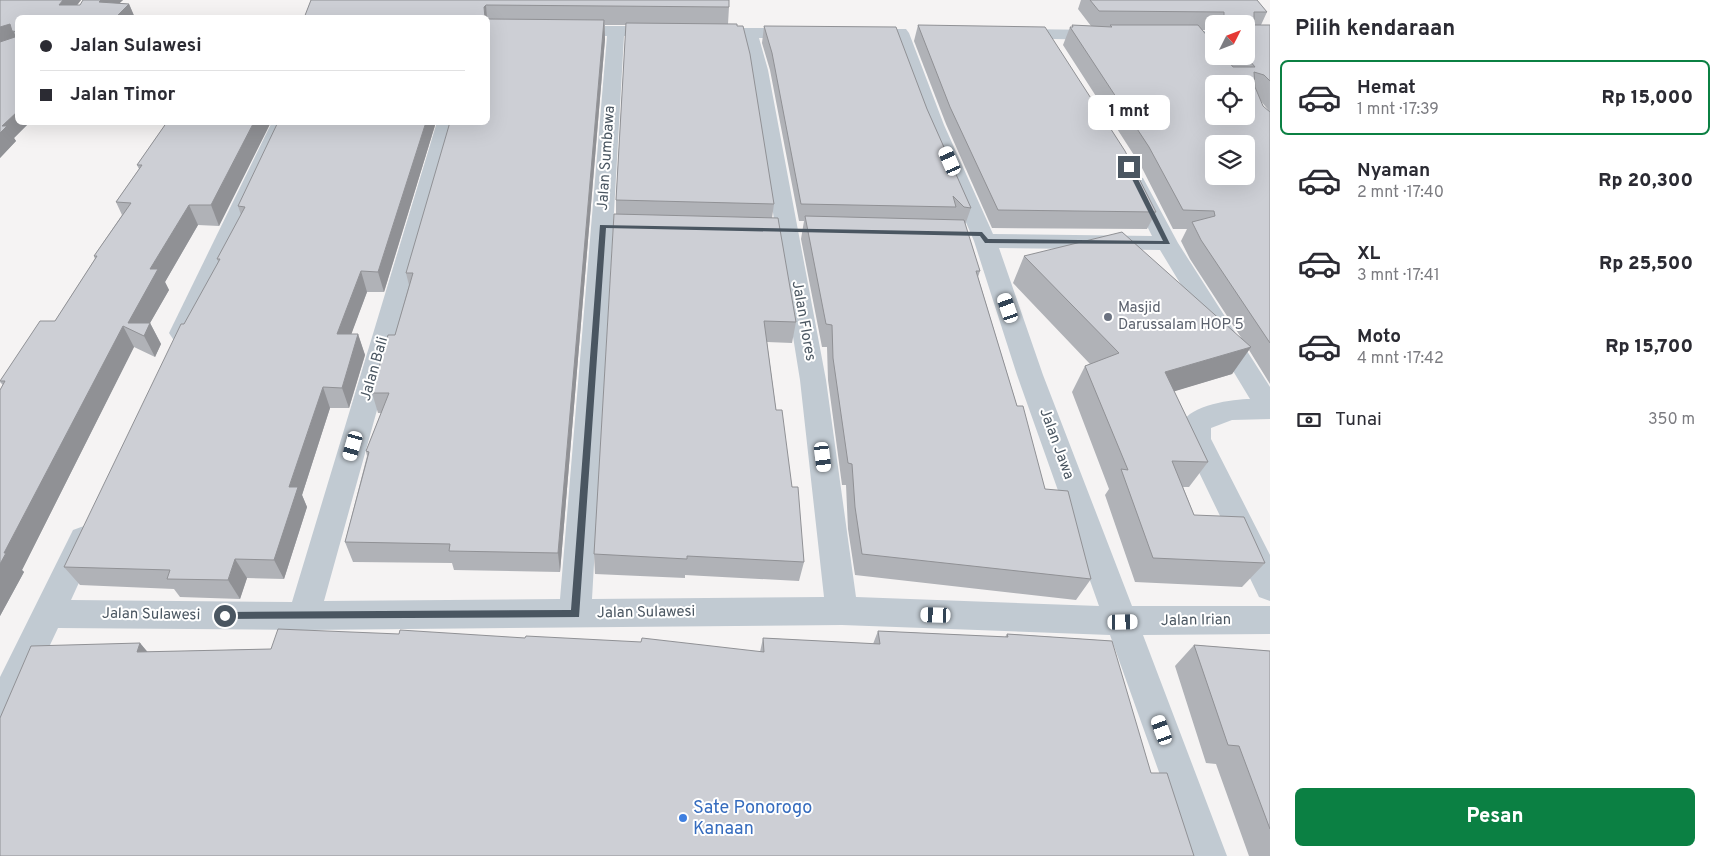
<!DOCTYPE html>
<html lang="id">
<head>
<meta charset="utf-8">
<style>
  :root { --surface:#fff; --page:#f2f2f3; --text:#2b2b33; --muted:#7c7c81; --line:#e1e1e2; --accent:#0b8043 }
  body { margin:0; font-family:Overpass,sans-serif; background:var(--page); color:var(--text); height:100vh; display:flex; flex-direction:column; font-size:19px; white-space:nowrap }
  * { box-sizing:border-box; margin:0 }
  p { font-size:16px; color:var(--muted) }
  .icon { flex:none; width:28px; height:28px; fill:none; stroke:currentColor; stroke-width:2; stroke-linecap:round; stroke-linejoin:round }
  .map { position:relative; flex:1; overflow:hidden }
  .side { display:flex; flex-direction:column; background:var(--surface); width:450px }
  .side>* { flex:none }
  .top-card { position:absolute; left:15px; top:15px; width:475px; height:110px; border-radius:8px; box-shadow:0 5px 20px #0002; display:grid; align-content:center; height:110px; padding:0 25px; background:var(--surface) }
  .needle { width:32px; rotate:48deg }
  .buttons { position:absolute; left:1205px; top:15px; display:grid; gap:10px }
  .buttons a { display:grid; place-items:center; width:50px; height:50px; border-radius:8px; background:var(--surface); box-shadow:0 5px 20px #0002; font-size:25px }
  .end { position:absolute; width:22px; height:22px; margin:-11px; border:6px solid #4a5661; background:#fff; box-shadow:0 0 0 2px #fff }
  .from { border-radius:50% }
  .bubble { position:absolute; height:35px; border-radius:8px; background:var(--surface); box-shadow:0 5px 20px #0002; font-size:16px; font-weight:800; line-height:35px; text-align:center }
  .car { position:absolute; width:15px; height:30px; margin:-15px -8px; border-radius:6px; box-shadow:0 0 4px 1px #0007; background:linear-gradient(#fff 24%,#345 0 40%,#fff 0 76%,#345 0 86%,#fff 0) }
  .top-card b { display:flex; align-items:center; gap:18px; height:48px; font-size:19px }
  .top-card b+b { border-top:1px solid var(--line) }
  .top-card i { width:12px; height:12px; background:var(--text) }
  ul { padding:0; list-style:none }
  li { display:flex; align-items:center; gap:15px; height:75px; margin:0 10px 8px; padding:0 15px; border:2px solid transparent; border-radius:8px }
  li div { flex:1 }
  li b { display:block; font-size:19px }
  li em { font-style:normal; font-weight:800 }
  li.current { border-color:var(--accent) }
  li>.icon { width:45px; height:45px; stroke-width:1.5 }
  h2 { padding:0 25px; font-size:22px; line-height:60px }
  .pay { display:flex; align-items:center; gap:12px; height:55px; padding:0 25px; font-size:19px }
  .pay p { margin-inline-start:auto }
  .primary-button { display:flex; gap:10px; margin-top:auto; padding:10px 25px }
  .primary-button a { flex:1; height:58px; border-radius:8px; background:var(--accent); color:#fff; font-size:20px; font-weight:800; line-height:58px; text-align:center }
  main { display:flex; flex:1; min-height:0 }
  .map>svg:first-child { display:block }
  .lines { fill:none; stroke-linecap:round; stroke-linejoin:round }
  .minor { fill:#c1cad2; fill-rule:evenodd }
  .wall { fill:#b0b2b7; fill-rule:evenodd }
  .shaded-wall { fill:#909195 }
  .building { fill:#cdcfd5; stroke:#909195; fill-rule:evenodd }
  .route { fill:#4a5661 }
  .worship-dot { fill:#6b7280; stroke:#fff; stroke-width:2 }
  .shop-dot { fill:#3f7fe0; stroke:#fff; stroke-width:2 }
  .labels { text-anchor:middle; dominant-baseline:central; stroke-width:4; stroke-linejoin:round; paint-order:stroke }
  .street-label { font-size:15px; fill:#4a5661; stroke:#fff }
  .worship-label { font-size:15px; fill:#5b616d; stroke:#fff; text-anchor:start }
  .near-shop-label { font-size:18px; fill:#366cbe; stroke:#fff; text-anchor:start }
</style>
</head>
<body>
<main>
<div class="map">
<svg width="1270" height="856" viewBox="0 0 1270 856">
  <rect width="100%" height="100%" fill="#f5f3f3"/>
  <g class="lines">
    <g class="minor">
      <path d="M568,26H662L668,27L671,31L668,35L624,36L592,599L824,597L800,380L750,70L742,38L702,36L699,32L702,28H800L806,29L809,33L806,37L800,38H759L768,70L826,380L856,597L1099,606L1017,375L974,241L924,125L891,33L894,29H906L909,33L944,125L993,234L1152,236L1125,182L1129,178L1136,176L1143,178L1178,243L1270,387V419L1232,420L1211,428V439L1270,555V601L1259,597L1183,439C1183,434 1182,427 1183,423C1189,405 1234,399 1250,399L1160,250L999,248L1043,375L1132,606H1270V634L1143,635L1227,856H1189L1110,635L842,625L304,630L58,628L12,726L0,731V677L73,530L84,526L95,530L99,539L71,600L292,602L437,122H457L324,601L560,599L607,36L562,35L559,31L562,27Z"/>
      <path d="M1013,29L1105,30L1111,31L1114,35L1111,39L1105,40L1007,38L1004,34L1007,30Z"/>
      <path d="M1170,31H1214V41L1164,40L1161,36L1164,32Z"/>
      <path d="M272,122H292L195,333L191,339L182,342L173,339L169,333Z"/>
    </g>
  </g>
  <g class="wall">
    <path d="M0,0H81L77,5H80L83,0H123L119,3L129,4L135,18H18V122H30L14,138L16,141L0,158Z"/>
    <path d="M311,0L729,7L728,24L774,204L772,218L796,322L792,343L767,342L776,410L792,487L804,562L799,581L685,575V578L595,574L594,554L616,214V200L626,25H605V39L560,572L454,570L452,563L353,562L345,542L367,456L366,451L381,413H378L372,393L395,335L409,285L406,273L488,122V18H304Z"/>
    <path d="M1081,0H1257L1267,12L1261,25H1270V384L1249,350L1232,374L1174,391L1208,462L1189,487H1183L1194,515L1265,563L1242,587L1135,582L1105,495L1109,489L1072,392L1085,366L1090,364L1013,283L1024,256L1242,339L1190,259L1181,241L1187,229H1173L1141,166L1063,45L1070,27H1072V25L1091,26L1078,9ZM1214,24H1246V56H1224L1229,62L1202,30H1214ZM1260,100L1270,112L1263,106Z"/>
    <path d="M918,25L1156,212L1147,229L992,228L946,124L914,41Z"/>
    <path d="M764,26L927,109L971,208L965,225L980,271L978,277L1017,406L1045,489L1091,579L1076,600L855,575L848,529L846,485H842L828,380L827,347H822L801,239L804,221H799L770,70L762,43Z"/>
    <path d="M167,122H271L219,226L198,225L165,282L169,290L150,323L161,344L155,357L134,347L22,570L24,572L0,616V390L3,385L0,382L55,321L95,259L94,256L122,215L116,202L139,169L137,165Z"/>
    <path d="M436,122L384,292H367L351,334H358L365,355L349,408H330L302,495L307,507L284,579L247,578L240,599L180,597L174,589L80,585L64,567L184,324L219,263L217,259L241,215L238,206Z"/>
    <path d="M878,631L1005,637L1007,634L1112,641L0,856L140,643L147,652L271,649L399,634L525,638L760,652L763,638L873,644Z"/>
    <path d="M1194,645L1270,651V856H1249L1216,764L1206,763L1175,666Z"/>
  </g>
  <g class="shaded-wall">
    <path d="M63,0H81L67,18L59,5Z"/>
    <path d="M101,0H123L105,17L99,2Z"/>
    <path d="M129,4L135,18H115Z"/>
    <path d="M486,5L487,18H485L484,7Z"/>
    <path d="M604,20L605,39L560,572L558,553Z"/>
    <path d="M10,24L17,39L0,43V27Z"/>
    <path d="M18,111V122H30L14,138L16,141L0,158V133L2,126Z"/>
    <path d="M254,122H271L219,226L211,205Z"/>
    <path d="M426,122H436L384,292L378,272Z"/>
    <path d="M189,205L198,225L165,282L169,290L150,323L161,344L155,357L144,336L128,323L150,269Z"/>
    <path d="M361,271L367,292L344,354L337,334Z"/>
    <path d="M123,326L134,347L22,570L24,572L0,616V564L4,553Z"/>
    <path d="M358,334L365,355L349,408L342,388Z"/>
    <path d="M1251,347L1232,374L1149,399L1165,372Z"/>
    <path d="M323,387L330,408L302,495L307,507L284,579L274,560L289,487Z"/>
    <path d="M235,559L247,578L240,599L228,580Z"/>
    <path d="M140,643L157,663L137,652Z"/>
  </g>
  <g class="building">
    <path d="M0,0H63L59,5H80L83,0H101L99,2L129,4L115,18H18V32L12,31L10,24L0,27Z"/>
    <path d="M311,0H729V7L486,5L484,7L485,18H304Z"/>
    <path d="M1090,0H1257L1267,12H1254V25H1270V81L1264,75L1254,72L1255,87L1263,106L1270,112V343L1201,240L1192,222L1215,216L1214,211L1183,210L1149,147L1070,27H1073L1072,25L1112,27L1110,25H1198L1214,44V56H1224L1233,67H1255L1246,56V24H1224V12L1099,11ZM1214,84H1246V116H1214ZM1214,144H1246V176H1214Z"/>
    <path d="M488,19L604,20L558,553L449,551L450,544L345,542L369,452L366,451L389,393H372L373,389L388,335H395L413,273H406L450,122H488Z"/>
    <path d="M626,23L737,24V26H743L750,54L774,204L616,200Z"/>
    <path d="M918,25L1045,27L1125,151L1156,212L998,210L950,107Z"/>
    <path d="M764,26L896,27L927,109L971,208L964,207L953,196L956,207L801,204L772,53Z"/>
    <path d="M18,36V111L2,126H7L0,133V42Z"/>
    <path d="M167,122H254L211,205H189L150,269H158L128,323H150L144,336L123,326L4,553H6L0,564V390L5,381H0L40,321H55L97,256H94L131,203L116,202L142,165H137Z"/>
    <path d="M278,122H426L378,272L361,271L337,334H358L342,388L323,387L289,487H298L274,560L235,559L228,580L167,579L170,570L64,567L181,324H184L220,259H217L245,207L238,206Z"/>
    <path d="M614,214L778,218L796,322L764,321L776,410H782L792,487H798L804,562L687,556V559L594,554Z"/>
    <path d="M805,216L964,220L980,271H976L1017,406H1023L1045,489L1068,491L1091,579L862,554L855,507L852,464L848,463L833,358L832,325L826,324Z"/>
    <path d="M1122,232L1251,347L1165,372L1208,462L1172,461L1194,515L1244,517L1265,563L1153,558L1121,469L1128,470L1085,366L1119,353L1024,256Z"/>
    <path d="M278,629L399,634L400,630L525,638L526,636L641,642L642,638L764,652L763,638L880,644L878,631L1008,637L1007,634L1112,641L1151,773H1167L1194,856H0V718L31,646L140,643L137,652L271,649Z"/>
    <path d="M1194,645L1270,651V829L1239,746L1228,745Z"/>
  </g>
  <path class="route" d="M1129,165L1132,167L1170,244L985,243L980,236L606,228L579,617L222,619V613L225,612L571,610L600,225L982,232L988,239L1163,241L1126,167Z"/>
  <circle class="worship-dot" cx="1108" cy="317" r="5"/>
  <circle class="shop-dot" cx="683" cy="818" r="5"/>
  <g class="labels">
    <g class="street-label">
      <text transform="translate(607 158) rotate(-86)">Jalan Sumbawa</text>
      <text transform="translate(803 321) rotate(80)">Jalan Flores</text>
      <text transform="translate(375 369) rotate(-74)">Jalan Bali</text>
      <text transform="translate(1056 444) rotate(70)">Jalan Jawa</text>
      <text transform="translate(646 613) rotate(-1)">Jalan Sulawesi</text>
      <text transform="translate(151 615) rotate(1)">Jalan Sulawesi</text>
      <text transform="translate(1196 621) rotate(-1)">Jalan Irian</text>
    </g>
    <g class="worship-label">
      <text x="1118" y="308">Masjid<tspan x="1118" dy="17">Darussalam HOP 5</tspan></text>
    </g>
    <g class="near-shop-label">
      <text x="693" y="808">Sate Ponorogo<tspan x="693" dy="21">Kanaan</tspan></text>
    </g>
  </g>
</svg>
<div class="buttons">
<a><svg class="needle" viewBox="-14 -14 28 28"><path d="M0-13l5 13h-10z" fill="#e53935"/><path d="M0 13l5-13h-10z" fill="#7c7c81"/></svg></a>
<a><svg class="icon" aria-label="locate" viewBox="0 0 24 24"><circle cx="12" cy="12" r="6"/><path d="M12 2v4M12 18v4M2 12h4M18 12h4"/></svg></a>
<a><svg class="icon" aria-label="layers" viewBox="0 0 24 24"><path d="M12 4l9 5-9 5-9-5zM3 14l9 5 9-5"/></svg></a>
</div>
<i class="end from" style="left:225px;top:616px"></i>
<i class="end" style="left:1129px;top:167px"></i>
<div class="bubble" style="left:1088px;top:95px;width:82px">1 mnt</div>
<i class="car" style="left:950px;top:161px;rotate:336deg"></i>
<i class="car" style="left:1008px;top:308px;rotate:341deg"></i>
<i class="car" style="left:353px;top:446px;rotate:196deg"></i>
<i class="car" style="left:823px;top:457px;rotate:173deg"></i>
<i class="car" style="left:936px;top:615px;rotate:272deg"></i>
<i class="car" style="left:1123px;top:622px;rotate:89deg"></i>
<i class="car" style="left:1162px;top:730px;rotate:340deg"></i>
<div class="top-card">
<b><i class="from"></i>Jalan Sulawesi</b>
<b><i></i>Jalan Timor</b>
</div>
</div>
<section class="side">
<h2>Pilih kendaraan</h2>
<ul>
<li class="current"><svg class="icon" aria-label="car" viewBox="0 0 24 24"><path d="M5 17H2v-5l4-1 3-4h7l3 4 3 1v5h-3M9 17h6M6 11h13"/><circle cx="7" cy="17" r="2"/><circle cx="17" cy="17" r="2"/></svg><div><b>Hemat</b><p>1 mnt · 17:39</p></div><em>Rp 15,000</em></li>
<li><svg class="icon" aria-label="car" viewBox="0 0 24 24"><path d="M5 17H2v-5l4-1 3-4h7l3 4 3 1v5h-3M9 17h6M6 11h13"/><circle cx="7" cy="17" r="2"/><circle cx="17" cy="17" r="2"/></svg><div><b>Nyaman</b><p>2 mnt · 17:40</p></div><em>Rp 20,300</em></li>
<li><svg class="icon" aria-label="car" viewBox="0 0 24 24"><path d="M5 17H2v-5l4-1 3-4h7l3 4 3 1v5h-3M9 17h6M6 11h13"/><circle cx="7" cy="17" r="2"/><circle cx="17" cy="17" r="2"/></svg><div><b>XL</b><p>3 mnt · 17:41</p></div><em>Rp 25,500</em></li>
<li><svg class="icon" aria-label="car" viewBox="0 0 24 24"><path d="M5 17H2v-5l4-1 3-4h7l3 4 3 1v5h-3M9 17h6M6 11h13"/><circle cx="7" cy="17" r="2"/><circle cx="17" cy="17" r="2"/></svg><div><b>Moto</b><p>4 mnt · 17:42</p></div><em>Rp 15,700</em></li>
</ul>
<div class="pay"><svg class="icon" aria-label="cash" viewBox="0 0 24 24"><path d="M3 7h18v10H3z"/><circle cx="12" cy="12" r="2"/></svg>Tunai<p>350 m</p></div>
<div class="primary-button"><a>Pesan</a></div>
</section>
</main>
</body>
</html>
